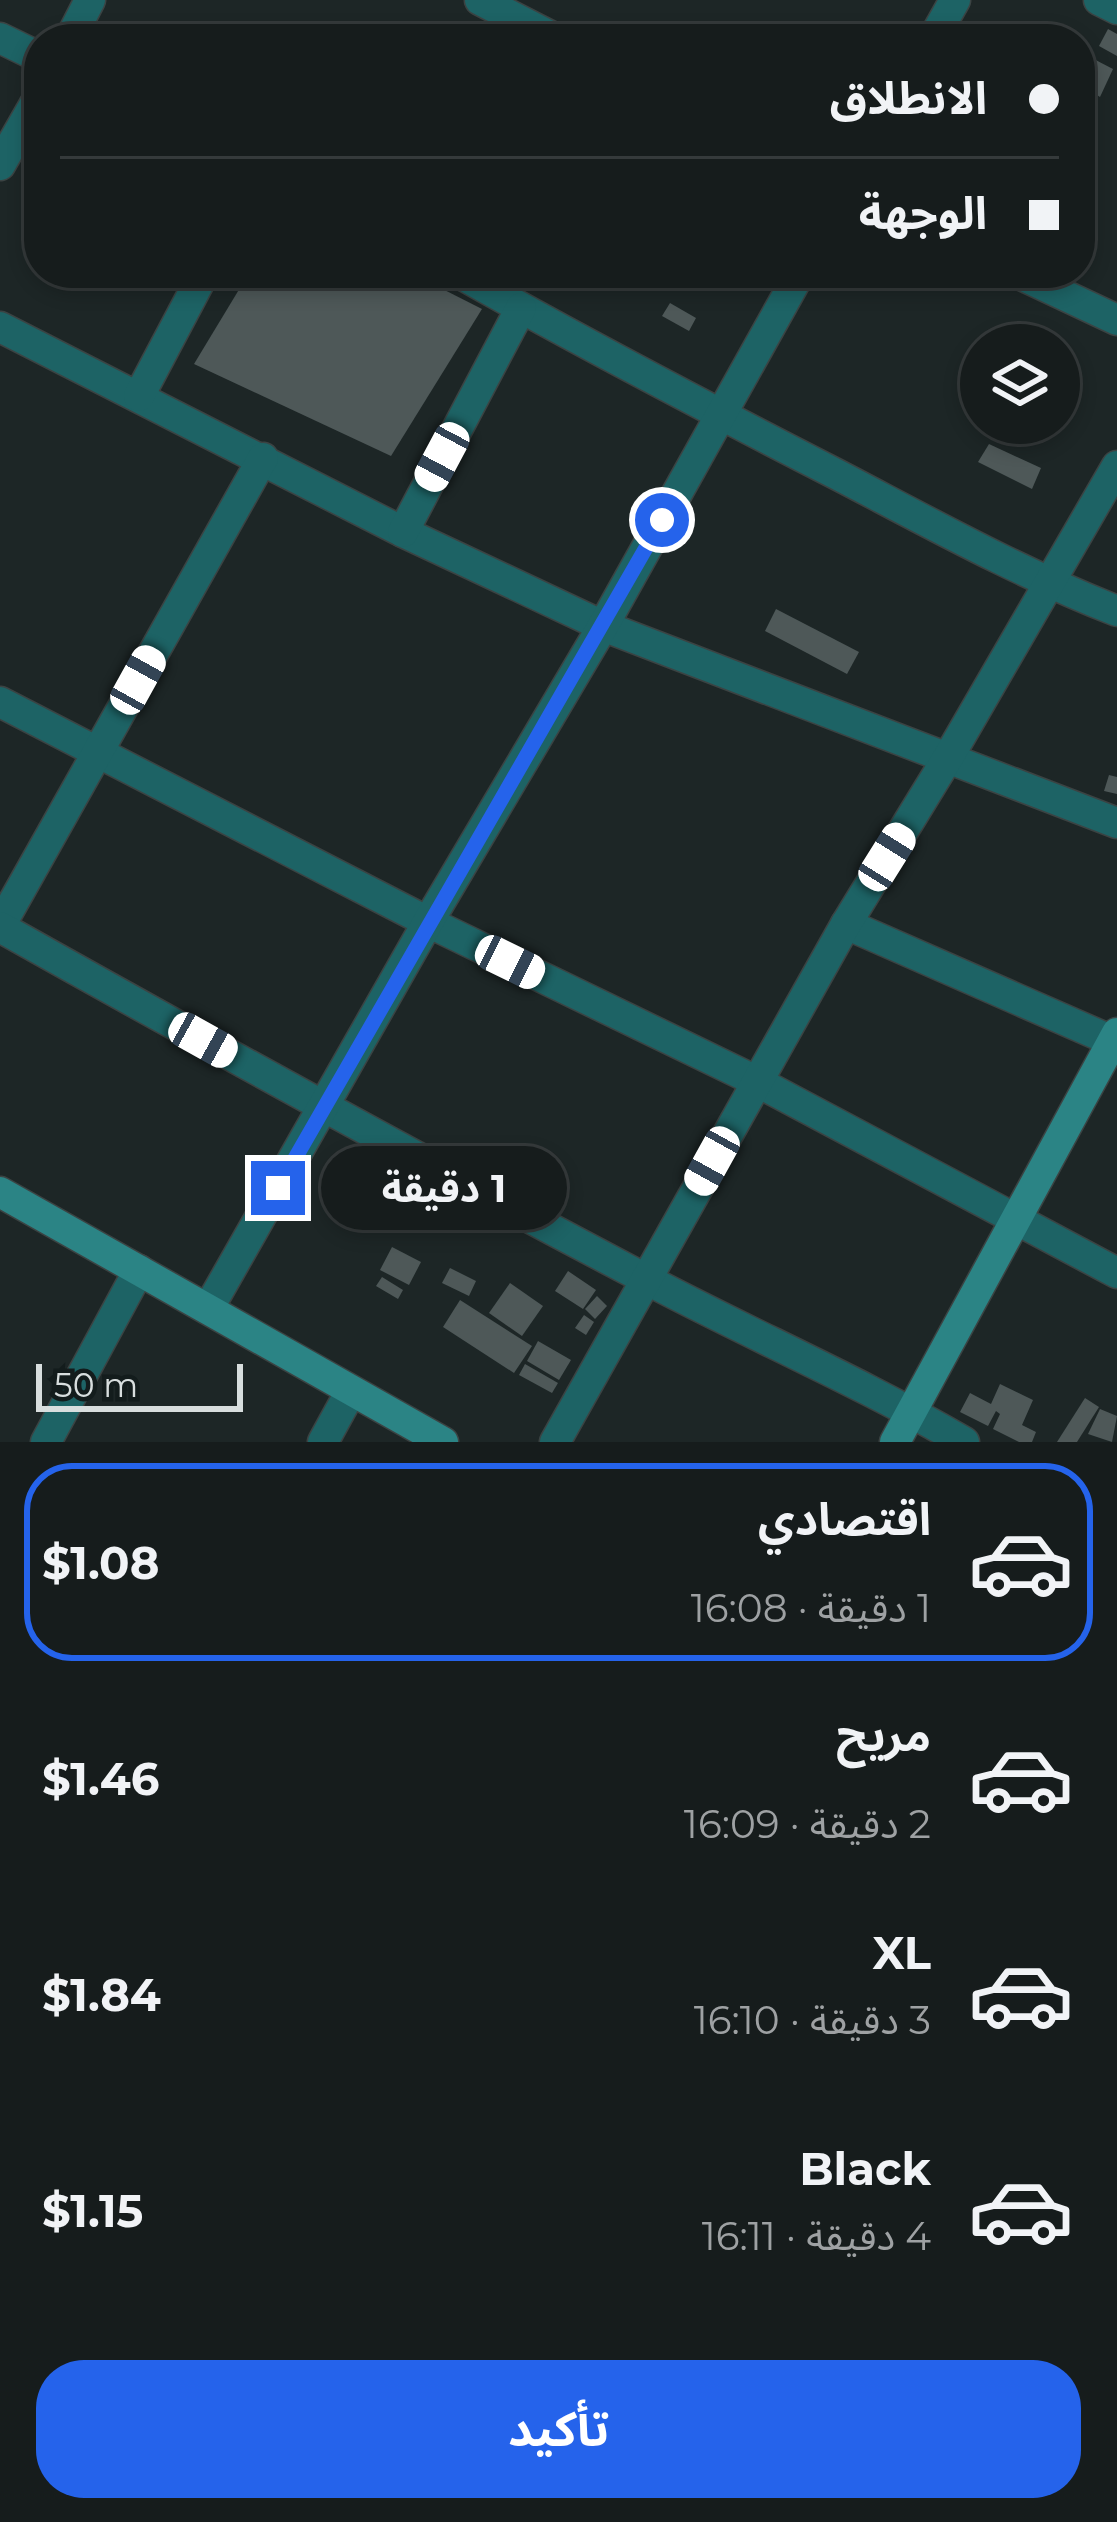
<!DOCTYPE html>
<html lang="ar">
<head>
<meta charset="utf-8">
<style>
  :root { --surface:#161c1c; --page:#232929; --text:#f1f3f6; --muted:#9ea1a3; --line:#353a3b; --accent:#2563eb }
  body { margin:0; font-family:Montserrat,"Noto Sans Arabic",sans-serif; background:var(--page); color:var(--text); direction:rtl; height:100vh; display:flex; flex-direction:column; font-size:45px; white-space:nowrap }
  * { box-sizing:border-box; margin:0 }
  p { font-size:39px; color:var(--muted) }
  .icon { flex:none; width:66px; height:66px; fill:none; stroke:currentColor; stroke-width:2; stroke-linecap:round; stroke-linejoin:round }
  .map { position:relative; height:1442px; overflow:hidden; direction:ltr }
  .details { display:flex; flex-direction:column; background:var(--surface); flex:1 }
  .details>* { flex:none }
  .top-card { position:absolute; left:24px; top:24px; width:1071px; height:264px; border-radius:48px; box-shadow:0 6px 18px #0003,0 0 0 3px var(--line); direction:rtl; display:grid; align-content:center; height:264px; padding:0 36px; background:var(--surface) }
  .tools { position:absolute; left:960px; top:324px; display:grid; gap:24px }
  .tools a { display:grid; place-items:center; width:120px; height:120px; border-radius:50%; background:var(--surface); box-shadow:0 6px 18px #0003,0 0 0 3px var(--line); font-size:60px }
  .scale { position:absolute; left:36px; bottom:30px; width:207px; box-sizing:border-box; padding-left:12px; border:6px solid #d8dede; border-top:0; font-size:33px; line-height:42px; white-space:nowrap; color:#d8dede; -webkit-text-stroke:9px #131c1c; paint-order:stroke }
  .end { position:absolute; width:54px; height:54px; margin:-27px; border:15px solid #2563eb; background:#fff; box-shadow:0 0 0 6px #fff }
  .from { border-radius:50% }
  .bubble { position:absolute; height:84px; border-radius:42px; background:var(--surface); box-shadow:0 6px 18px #0003,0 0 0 3px var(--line); font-size:39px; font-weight:700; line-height:84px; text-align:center; direction:rtl }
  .car { position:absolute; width:36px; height:72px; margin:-36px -18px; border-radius:15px; box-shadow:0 0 9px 3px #0007; background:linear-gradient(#fff 24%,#345 0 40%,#fff 0 76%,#345 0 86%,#fff 0) }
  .top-card b { display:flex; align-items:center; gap:42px; height:114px; font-size:45px }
  .top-card b+b { border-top:3px solid var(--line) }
  .top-card i { width:30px; height:30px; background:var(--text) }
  ul { padding:21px 0 0; list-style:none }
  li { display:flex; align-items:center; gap:36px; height:198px; margin:0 24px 18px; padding:0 12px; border:6px solid transparent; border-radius:48px }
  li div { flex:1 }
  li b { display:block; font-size:45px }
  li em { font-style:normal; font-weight:700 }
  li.on { border-color:var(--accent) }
  li>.icon { width:108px; height:108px; stroke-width:1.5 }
  .cta { display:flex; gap:24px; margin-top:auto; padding:24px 36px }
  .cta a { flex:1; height:138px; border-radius:48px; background:var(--accent); color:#fff; font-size:48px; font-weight:700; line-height:138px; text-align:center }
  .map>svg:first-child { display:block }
  .building { fill:#4e5858 }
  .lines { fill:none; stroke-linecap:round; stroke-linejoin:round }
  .street-casing { stroke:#3b4343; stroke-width:33 }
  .secondary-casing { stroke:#3b4343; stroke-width:33 }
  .street { stroke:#1d6365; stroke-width:30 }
  .secondary { stroke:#2b8485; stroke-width:30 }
  .route { stroke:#2563eb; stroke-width:15 }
</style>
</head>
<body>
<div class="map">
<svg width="1117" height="1442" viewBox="0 0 1117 1442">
  <rect width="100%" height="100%" fill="#1d2626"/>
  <g class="building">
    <path d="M1108,29L1117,34V56L1099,46Z"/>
    <path d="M1084,54L1113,69L1100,97L1080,84V60Z"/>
    <path d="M249,273H411L482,309L391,456L194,364Z"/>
    <path d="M670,303L696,318L689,331L662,316Z"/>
    <path d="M989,444L1041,468L1032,489L978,462Z"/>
    <path d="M776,609L859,652L847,674L765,631Z"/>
    <path d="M1109,775L1117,777V794L1104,791Z"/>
    <path d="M392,1247L421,1262L409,1285L380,1270Z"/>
    <path d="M450,1268L476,1281L469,1296L442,1283Z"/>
    <path d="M568,1271L596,1290L583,1309L555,1291Z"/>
    <path d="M382,1277L403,1290L398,1299L376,1286Z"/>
    <path d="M510,1283L543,1306L522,1336L489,1313Z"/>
    <path d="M597,1296L607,1306L595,1319L585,1309Z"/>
    <path d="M460,1300L532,1346L514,1373L443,1327Z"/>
    <path d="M584,1315L594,1322L586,1335L575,1328Z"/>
    <path d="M538,1341L571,1360L559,1380L527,1361Z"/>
    <path d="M525,1364L558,1383L552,1393L519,1375Z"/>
    <path d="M1000,1384L1033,1400L1022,1425L1036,1432L1032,1442H1019L993,1429L1000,1414L996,1411L988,1426L960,1412L970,1393L991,1404Z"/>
    <path d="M1085,1398L1099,1407L1077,1442H1057Z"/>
    <path d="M1100,1409L1117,1416L1112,1442L1088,1434Z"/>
  </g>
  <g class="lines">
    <defs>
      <g id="street">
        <path d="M480,0L556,39"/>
        <path d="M1099,0L1117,9"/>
        <path d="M0,38L39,57"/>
        <path d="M70,39L90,0"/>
        <path d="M933,39L955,0"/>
        <path d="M0,165L39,97"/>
        <path d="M459,273C584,344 711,410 838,475C930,523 1020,573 1117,611"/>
        <path d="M1017,273L1117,320"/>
        <path d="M0,327L403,532L603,626L1117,823"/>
        <path d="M139,396L204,273"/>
        <path d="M403,532L521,308"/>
        <path d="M0,702L428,922L756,1081L1117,1273"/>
        <path d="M846,924L1117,1043"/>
        <path d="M0,926L263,458"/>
        <path d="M0,927C212,1046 425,1163 640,1276C747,1333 859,1381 964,1442"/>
        <path d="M208,1309L428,922L603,626L800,273"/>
        <path d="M46,1442L139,1270"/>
        <path d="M323,1442L351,1391"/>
        <path d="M555,1442L846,924L949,756L1117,466"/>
      </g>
      <g id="secondary">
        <path d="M0,1192L443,1442"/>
        <path d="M895,1442L1117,1033"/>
      </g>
    </defs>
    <use href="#street" class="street-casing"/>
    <use href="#secondary" class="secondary-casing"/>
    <use href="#street" class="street"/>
    <use href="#secondary" class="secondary"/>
  </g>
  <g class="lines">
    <path class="route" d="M278,1188L662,520"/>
  </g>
</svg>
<div class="tools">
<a><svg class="icon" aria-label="layers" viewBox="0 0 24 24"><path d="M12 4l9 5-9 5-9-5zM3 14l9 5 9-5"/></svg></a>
</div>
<div class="scale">50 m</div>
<i class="end from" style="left:662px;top:520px"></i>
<i class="end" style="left:278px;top:1188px"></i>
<div class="bubble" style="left:321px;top:1146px;width:246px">1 دقيقة</div>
<i class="car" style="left:442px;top:457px;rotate:208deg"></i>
<i class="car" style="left:138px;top:680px;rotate:29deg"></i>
<i class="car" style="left:887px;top:857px;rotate:32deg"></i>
<i class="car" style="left:510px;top:962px;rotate:116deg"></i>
<i class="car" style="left:203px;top:1040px;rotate:119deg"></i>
<i class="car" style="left:712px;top:1161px;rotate:209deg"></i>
<div class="top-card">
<b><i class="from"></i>الانطلاق</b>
<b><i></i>الوجهة</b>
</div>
</div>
<section class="details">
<ul>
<li class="on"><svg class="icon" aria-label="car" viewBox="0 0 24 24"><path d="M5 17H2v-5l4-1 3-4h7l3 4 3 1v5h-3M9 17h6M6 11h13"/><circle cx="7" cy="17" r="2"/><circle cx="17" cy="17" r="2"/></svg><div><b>اقتصادي</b><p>1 دقيقة · 16:08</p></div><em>$1.08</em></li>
<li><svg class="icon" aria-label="car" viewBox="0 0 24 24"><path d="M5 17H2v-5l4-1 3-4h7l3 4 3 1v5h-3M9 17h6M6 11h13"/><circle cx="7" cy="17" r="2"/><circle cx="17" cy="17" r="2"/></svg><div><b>مريح</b><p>2 دقيقة · 16:09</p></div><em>$1.46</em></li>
<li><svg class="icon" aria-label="car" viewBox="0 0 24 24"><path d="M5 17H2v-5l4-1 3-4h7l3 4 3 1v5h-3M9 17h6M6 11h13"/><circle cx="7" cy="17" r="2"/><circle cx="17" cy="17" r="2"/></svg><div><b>XL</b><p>3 دقيقة · 16:10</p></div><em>$1.84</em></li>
<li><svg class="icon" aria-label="car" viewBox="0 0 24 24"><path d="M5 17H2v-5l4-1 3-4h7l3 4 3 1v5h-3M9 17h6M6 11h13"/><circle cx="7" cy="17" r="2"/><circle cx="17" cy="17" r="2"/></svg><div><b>Black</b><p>4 دقيقة · 16:11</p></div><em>$1.15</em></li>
</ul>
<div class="cta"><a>تأكيد</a></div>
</section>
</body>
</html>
